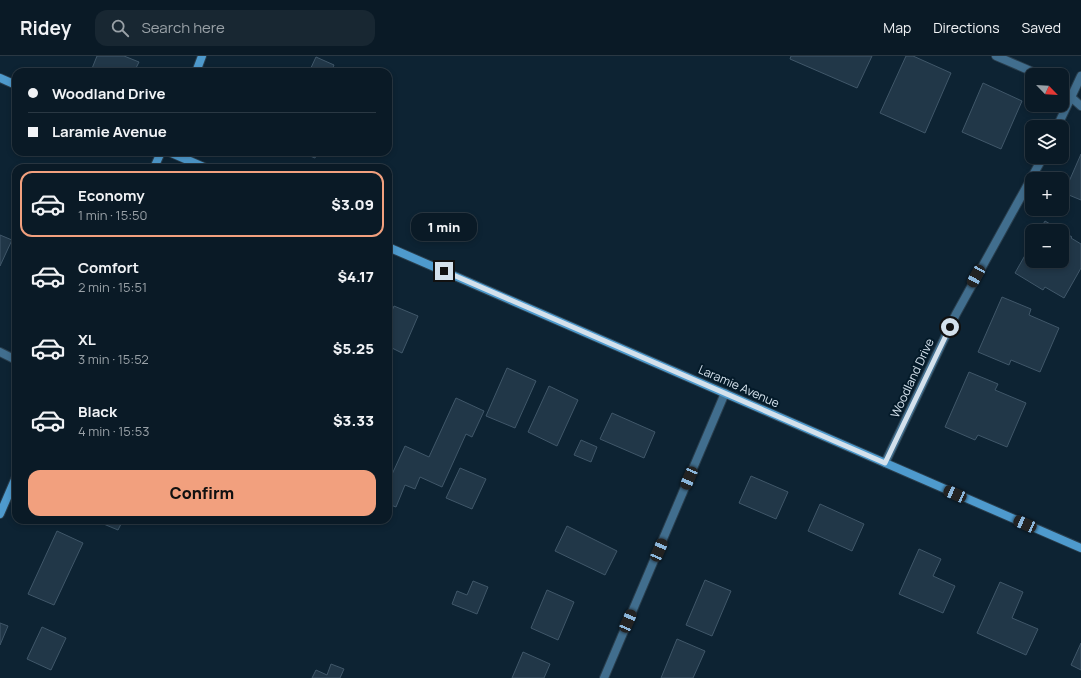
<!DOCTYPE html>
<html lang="en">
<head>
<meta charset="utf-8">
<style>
  :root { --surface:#0a1a26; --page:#182732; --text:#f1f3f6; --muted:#99a1a7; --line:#2a3843; --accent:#f2a07e }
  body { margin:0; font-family:Manrope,sans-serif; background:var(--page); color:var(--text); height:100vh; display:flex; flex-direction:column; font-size:15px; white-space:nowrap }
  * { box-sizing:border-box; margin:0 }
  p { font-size:13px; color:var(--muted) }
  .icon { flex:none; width:22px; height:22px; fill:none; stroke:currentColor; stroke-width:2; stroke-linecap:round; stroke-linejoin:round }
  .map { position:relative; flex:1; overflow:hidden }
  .side { position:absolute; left:12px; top:108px; width:380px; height:360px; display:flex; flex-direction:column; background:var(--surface); border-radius:12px; box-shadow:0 2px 6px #0003,0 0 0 1px var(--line) }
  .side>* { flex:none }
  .banner { position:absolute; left:12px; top:12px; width:380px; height:88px; border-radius:12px; box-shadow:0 2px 6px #0003,0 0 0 1px var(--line); display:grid; align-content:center; height:88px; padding:0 16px; background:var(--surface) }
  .needle { width:26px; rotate:115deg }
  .tools { position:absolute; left:1025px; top:12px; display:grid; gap:8px }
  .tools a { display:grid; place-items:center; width:44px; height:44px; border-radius:8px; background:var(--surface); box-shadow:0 2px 6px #0003,0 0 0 1px var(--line); font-size:20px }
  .end { position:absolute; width:18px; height:18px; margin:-9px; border:5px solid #d4e1ec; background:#111; box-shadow:0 0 0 2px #111 }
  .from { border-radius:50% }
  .bubble { position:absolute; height:28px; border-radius:12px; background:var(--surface); box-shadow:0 2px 6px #0003,0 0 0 1px var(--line); font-size:13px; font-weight:800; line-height:28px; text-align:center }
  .car { position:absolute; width:12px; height:24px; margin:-12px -6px; border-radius:5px; box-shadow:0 0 3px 1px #0007; background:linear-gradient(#222 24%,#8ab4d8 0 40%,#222 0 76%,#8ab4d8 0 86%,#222 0) }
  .banner b { display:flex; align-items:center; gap:14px; height:38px; font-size:15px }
  .banner b+b { border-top:1px solid var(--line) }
  .banner i { width:10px; height:10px; background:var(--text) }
  ul { padding:7px 0 0; list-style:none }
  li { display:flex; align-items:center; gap:12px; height:66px; margin:0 8px 6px; padding:0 8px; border:2px solid transparent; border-radius:12px }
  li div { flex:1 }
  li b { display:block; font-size:15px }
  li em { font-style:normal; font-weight:800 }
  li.on { border-color:var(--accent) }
  li>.icon { width:36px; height:36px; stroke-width:1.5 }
  .button { display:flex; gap:8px; margin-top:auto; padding:8px 16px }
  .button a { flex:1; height:46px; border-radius:12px; background:var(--accent); color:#111; font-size:16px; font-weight:800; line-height:46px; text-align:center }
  header { display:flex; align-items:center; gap:24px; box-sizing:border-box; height:56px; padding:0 20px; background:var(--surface); border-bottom:1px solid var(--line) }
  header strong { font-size:19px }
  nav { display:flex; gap:22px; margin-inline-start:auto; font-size:14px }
  .search { width:280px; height:36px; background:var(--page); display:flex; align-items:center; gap:10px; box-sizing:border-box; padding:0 14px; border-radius:12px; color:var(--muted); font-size:15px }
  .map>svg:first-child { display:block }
  .building { fill:#213748; stroke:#405769 }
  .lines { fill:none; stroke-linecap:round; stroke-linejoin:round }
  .lane-casing { stroke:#293e4d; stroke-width:10 }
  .street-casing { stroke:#293e4d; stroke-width:10 }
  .secondary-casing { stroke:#293e4d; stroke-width:10 }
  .lane { stroke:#416e8e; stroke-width:8 }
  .street { stroke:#416e8e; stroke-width:8 }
  .secondary { stroke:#4e9acd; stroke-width:8 }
  .route { stroke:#d4e1ec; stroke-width:5 }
  .labels { text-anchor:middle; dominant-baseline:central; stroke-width:4; stroke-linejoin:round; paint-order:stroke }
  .street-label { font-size:12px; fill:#d4e1ec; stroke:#041a29 }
</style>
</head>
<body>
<header>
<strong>Ridey</strong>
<div class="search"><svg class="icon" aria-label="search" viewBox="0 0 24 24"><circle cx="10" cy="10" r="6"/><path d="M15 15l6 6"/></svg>Search here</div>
<nav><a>Map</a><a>Directions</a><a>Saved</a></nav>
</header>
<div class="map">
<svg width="1081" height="622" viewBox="0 0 1081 622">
  <rect width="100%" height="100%" fill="#0d2333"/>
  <g class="building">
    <path d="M97,0H124L139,6L134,16H95L91,15Z"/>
    <path d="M791,0H872L857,32L790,3Z"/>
    <path d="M906,0H913L951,17L925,77L880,57Z"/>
    <path d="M316,1L334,9L331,16H309Z"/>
    <path d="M983,27L1022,45L1001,93L962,76Z"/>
    <path d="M300,96H318L315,102Z"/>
    <path d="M1081,98V144L1064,137Z"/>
    <path d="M1045,165L1062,175H1039Z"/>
    <path d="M1062,175L1072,181L1071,182L1081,188V212L1064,242L1045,231L1043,234L1015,217L1032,187V205H1062Z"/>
    <path d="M0,179L12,184L0,210Z"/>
    <path d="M1002,241L1031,253L1029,259L1059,272L1040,316L1011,304L1009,309L978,296Z"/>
    <path d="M394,250L418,260L402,297L388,290V264Z"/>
    <path d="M507,312L536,325L515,372L486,360Z"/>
    <path d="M969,316L998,328L995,334L1026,347L1007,391L978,379L975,384L945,371Z"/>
    <path d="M549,330L578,344L557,390L528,376Z"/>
    <path d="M456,342L484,355L472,381L466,378L442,431L420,421L415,433L405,429L396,451L388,448V427L405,390L429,401Z"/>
    <path d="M612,357L655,376L644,402L600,383Z"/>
    <path d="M581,384L597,391L591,406L574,399Z"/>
    <path d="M460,412L486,423L472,453L446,442Z"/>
    <path d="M751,420L788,436L776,463L739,447Z"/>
    <path d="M820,448L864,468L852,495L808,475Z"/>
    <path d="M94,464H123L118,474Z"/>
    <path d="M567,470L617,495L605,519L555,495Z"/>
    <path d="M57,475L83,487L54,549L28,538Z"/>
    <path d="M919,493L941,503L933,520L955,530L943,557L899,538Z"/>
    <path d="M705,524L731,535L712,580L686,569Z"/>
    <path d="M473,525L488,531L477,558L452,548L457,535L467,539Z"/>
    <path d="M1000,526L1023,536L1012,562L1038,573L1026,599L977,577Z"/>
    <path d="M547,534L574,546L558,584L531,572Z"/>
    <path d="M0,567L8,570L0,589Z"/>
    <path d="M42,571L66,582L51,614L27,603Z"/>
    <path d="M677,583L705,595L693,622H661Z"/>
    <path d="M1081,587V614L1071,609Z"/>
    <path d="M523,596L550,608L544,622H512Z"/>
    <path d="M331,608L344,613L340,622H312L316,614L327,619Z"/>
  </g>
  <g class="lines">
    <defs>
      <path id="lane" d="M0,296L16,304"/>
      <g id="street">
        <path d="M996,0L1040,19"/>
        <path d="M1062,33L1081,50"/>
        <path d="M1057,71L1081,20"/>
        <path d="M885,407L956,258L1043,101"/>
        <path d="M604,622L725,337"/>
      </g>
      <g id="secondary">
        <path d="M196,16L202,0"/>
        <path d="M0,22L16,29"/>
        <path d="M169,96L206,112"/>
        <path d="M154,112L161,96"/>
        <path d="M388,191L1081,492"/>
        <path d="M0,458L16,421"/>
      </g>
    </defs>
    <use href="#lane" class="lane-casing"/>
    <use href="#street" class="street-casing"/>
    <use href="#secondary" class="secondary-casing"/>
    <use href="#lane" class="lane"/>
    <use href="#street" class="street"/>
    <use href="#secondary" class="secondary"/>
  </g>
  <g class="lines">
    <path class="route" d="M444,215L885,407L950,271"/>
  </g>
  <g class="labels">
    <g class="street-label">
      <text transform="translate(912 322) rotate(-65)">Woodland Drive</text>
      <text transform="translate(739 330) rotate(24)">Laramie Avenue</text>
    </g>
  </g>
</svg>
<div class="tools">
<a><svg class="needle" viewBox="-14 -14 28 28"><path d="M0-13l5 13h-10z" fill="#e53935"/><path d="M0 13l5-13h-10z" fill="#99a1a7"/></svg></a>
<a><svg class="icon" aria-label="layers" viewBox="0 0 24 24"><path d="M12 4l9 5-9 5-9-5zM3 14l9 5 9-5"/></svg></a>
<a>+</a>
<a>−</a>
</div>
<i class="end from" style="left:950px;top:271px"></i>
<i class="end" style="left:444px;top:215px"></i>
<div class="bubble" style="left:411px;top:157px;width:66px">1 min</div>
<i class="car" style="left:976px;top:220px;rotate:209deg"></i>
<i class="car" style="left:689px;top:422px;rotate:203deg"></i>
<i class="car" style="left:955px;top:438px;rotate:294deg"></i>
<i class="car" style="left:1025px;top:468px;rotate:294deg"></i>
<i class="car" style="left:659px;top:494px;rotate:23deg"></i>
<i class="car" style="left:628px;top:565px;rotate:23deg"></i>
<div class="banner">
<b><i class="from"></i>Woodland Drive</b>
<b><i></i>Laramie Avenue</b>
</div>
<section class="side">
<ul>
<li class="on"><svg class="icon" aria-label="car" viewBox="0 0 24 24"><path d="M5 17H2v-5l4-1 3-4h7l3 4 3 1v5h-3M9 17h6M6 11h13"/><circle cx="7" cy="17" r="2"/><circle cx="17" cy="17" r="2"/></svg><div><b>Economy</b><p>1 min · 15:50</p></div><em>$3.09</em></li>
<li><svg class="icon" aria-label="car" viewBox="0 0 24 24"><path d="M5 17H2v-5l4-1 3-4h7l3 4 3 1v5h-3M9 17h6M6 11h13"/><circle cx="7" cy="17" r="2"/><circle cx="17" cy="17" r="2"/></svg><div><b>Comfort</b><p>2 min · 15:51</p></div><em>$4.17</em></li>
<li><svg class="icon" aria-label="car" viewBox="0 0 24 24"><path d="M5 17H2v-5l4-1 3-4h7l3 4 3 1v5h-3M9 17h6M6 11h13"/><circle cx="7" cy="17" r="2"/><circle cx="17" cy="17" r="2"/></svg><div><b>XL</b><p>3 min · 15:52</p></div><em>$5.25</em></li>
<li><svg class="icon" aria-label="car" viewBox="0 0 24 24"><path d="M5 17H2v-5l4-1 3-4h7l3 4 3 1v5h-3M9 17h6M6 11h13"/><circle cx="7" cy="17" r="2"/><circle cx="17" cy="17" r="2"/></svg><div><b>Black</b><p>4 min · 15:53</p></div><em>$3.33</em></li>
</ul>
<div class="button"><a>Confirm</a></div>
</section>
</div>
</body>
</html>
